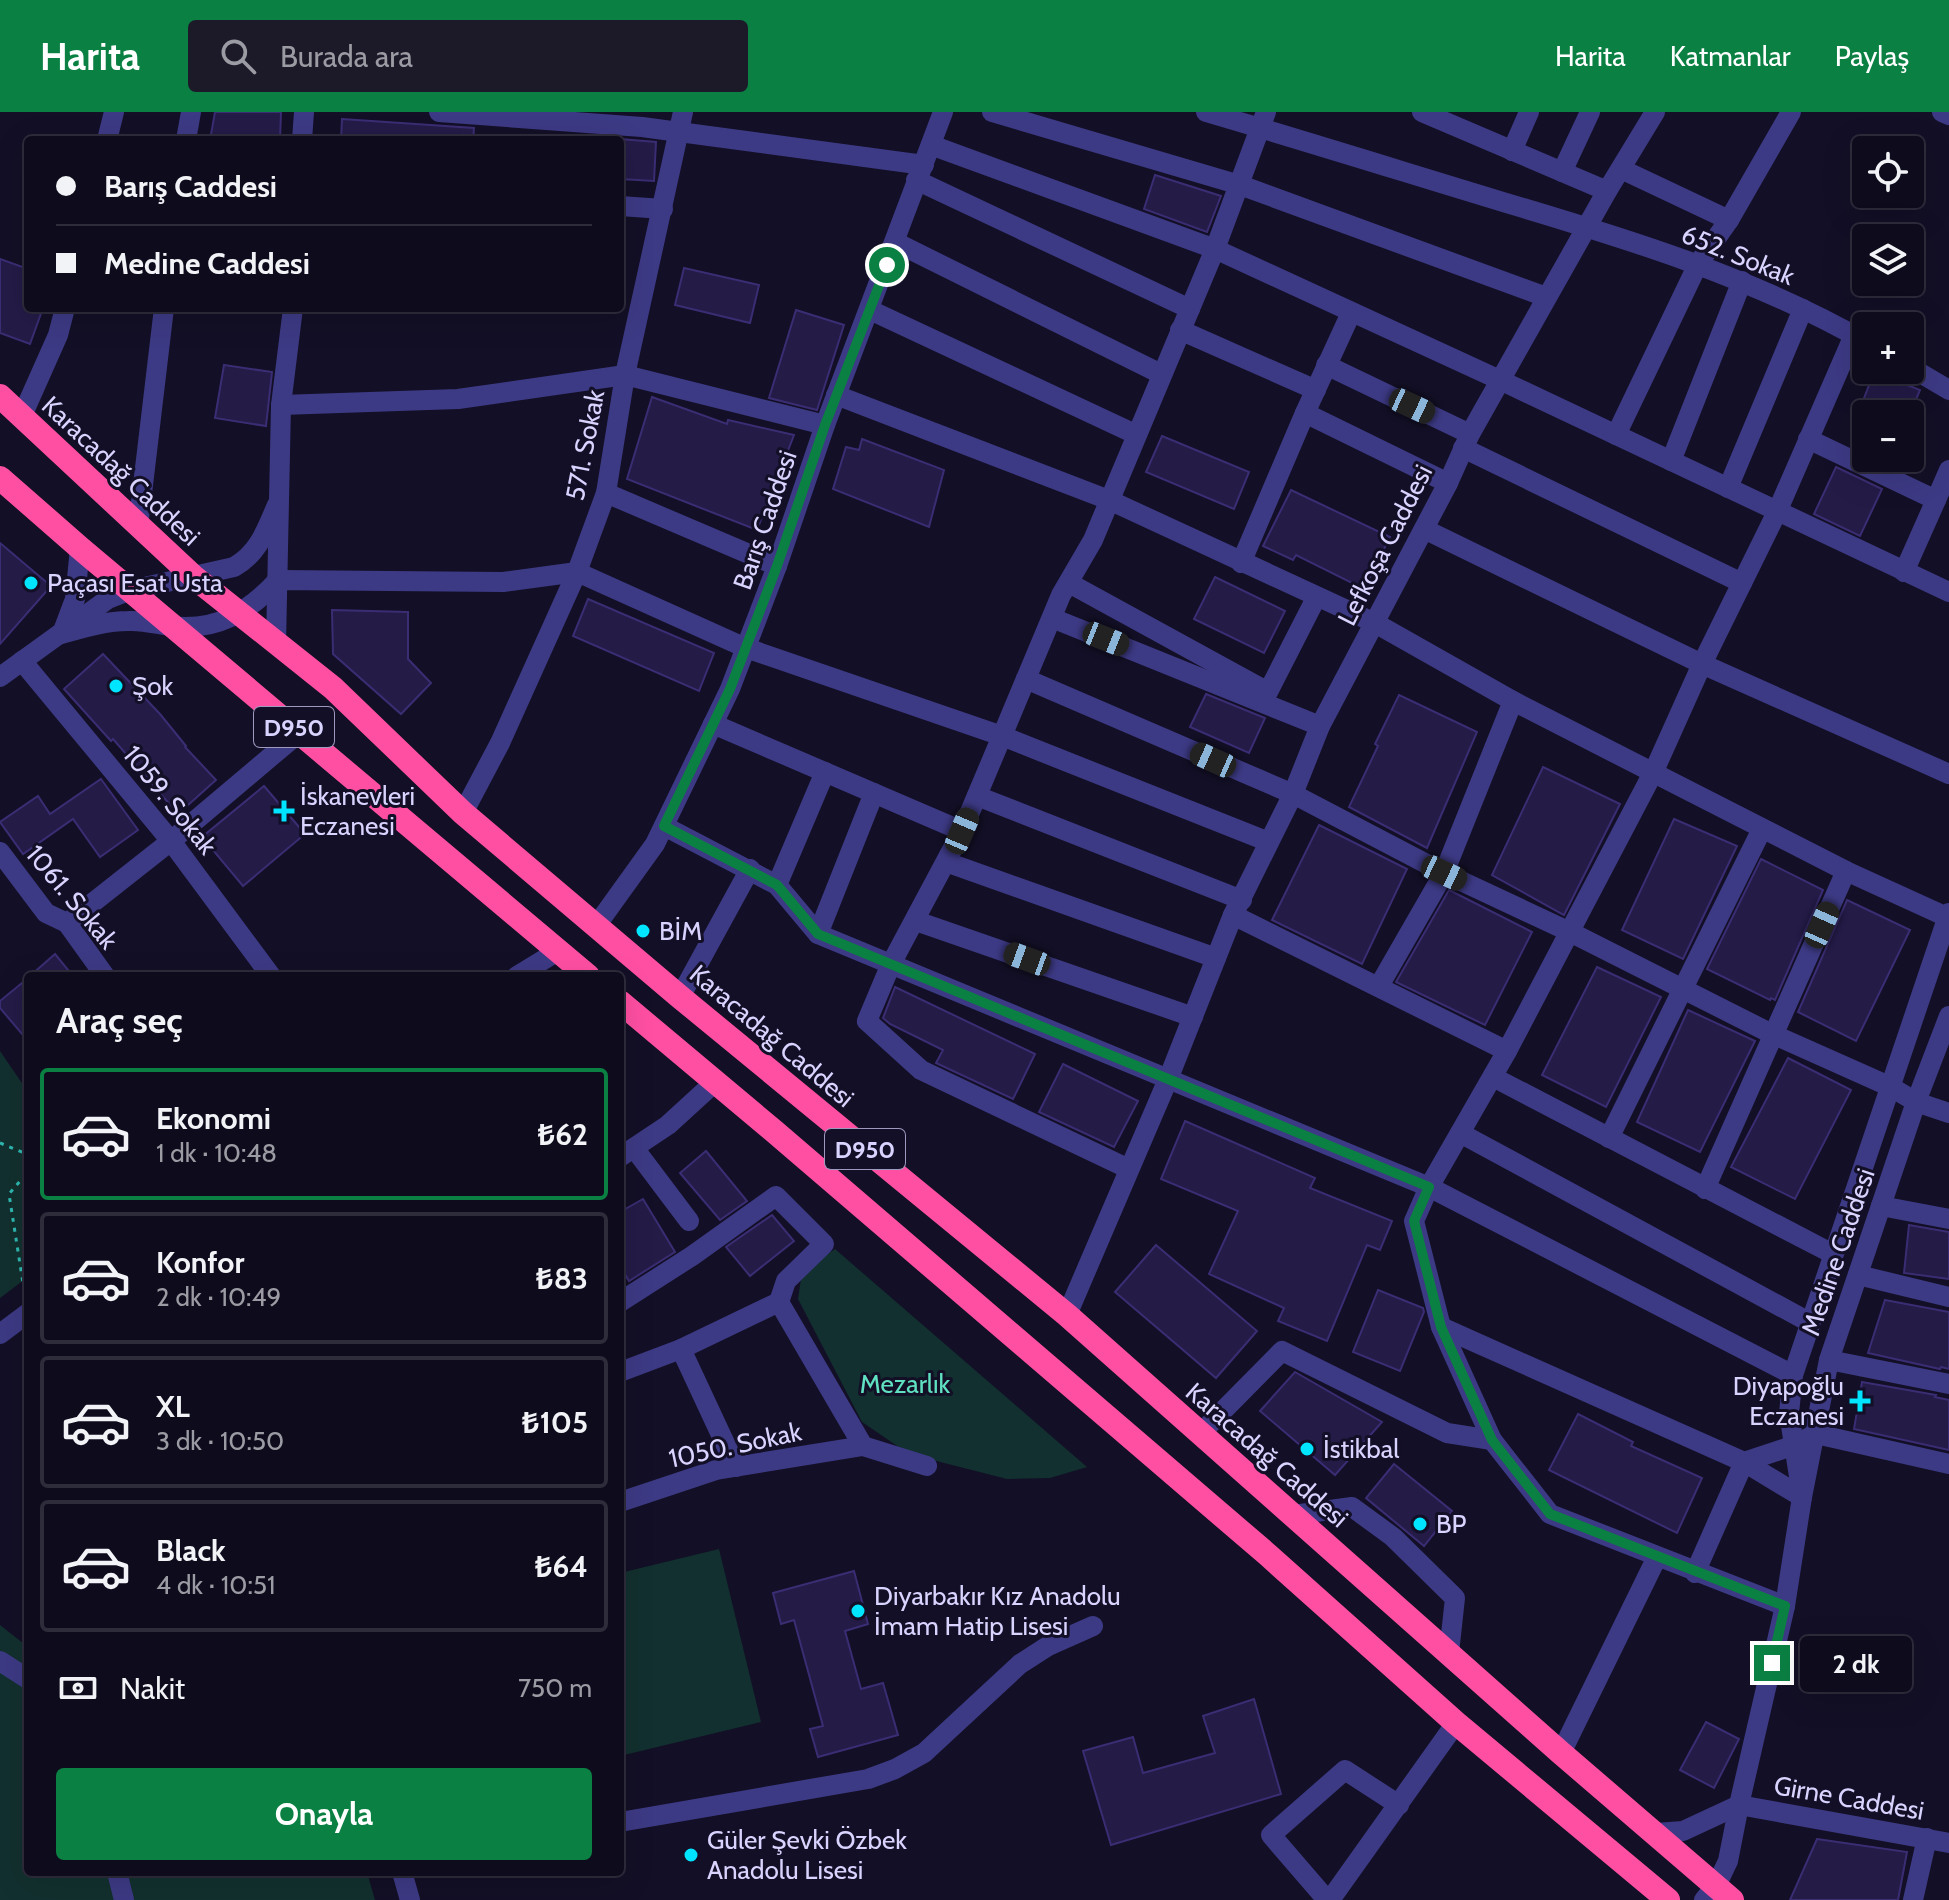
<!DOCTYPE html>
<html lang="tr">
<head>
<meta charset="utf-8">
<style>
  :root { --surface:#0e0b1c; --page:#1c1929; --text:#f1f3f6; --muted:#9b9ba3; --line:#2e2b3b; --accent:#0b8043 }
  body { margin:0; font-family:Cabin,sans-serif; background:var(--page); color:var(--text); height:100vh; display:flex; flex-direction:column; font-size:30px; white-space:nowrap }
  * { box-sizing:border-box; margin:0 }
  p { font-size:26px; color:var(--muted) }
  .icon { flex:none; width:44px; height:44px; fill:none; stroke:currentColor; stroke-width:2; stroke-linecap:round; stroke-linejoin:round }
  .map { position:relative; flex:1; overflow:hidden }
  .panel { position:absolute; left:24px; top:860px; width:600px; height:904px; display:flex; flex-direction:column; background:var(--surface); border-radius:8px; box-shadow:0 8px 32px #0002,0 0 0 2px var(--line) }
  .panel>* { flex:none }
  .hud { position:absolute; left:24px; top:24px; width:600px; height:176px; border-radius:8px; box-shadow:0 8px 32px #0002,0 0 0 2px var(--line); display:grid; align-content:center; height:176px; padding:0 32px; background:var(--surface) }
  .controls { position:absolute; left:1852px; top:24px; display:grid; gap:16px }
  .controls a { display:grid; place-items:center; width:72px; height:72px; border-radius:8px; background:var(--surface); box-shadow:0 8px 32px #0002,0 0 0 2px var(--line); font-size:40px }
  .end { position:absolute; width:36px; height:36px; margin:-18px; border:10px solid #0b8043; background:#fff; box-shadow:0 0 0 4px #fff }
  .from { border-radius:50% }
  .bubble { position:absolute; height:56px; border-radius:8px; background:var(--surface); box-shadow:0 8px 32px #0002,0 0 0 2px var(--line); font-size:26px; font-weight:800; line-height:56px; text-align:center }
  .car { position:absolute; width:24px; height:48px; margin:-24px -12px; border-radius:10px; box-shadow:0 0 6px 2px #0007; background:linear-gradient(#222 24%,#8ab4d8 0 40%,#222 0 76%,#8ab4d8 0 86%,#222 0) }
  .hud b { display:flex; align-items:center; gap:28px; height:76px; font-size:30px }
  .hud b+b { border-top:2px solid var(--line) }
  .hud i { width:20px; height:20px; background:var(--text) }
  ul { padding:0; list-style:none }
  li { display:flex; align-items:center; gap:24px; height:132px; margin:0 16px 12px; padding:0 16px; border:4px solid var(--line); border-radius:8px }
  li div { flex:1 }
  li b { display:block; font-size:30px }
  li em { font-style:normal; font-weight:800 }
  li.on { border-color:var(--accent) }
  li>.icon { width:72px; height:72px; stroke-width:1.5 }
  h2 { padding:0 32px; font-size:36px; line-height:96px }
  .pay { display:flex; align-items:center; gap:20px; height:88px; padding:0 32px; font-size:30px }
  .pay p { margin-inline-start:auto }
  .cta { display:flex; gap:16px; margin-top:auto; padding:16px 32px }
  .cta a { flex:1; height:92px; border-radius:8px; background:var(--accent); color:#fff; font-size:32px; font-weight:800; line-height:92px; text-align:center }
  header { display:flex; align-items:center; gap:48px; box-sizing:border-box; height:112px; padding:0 40px; background:var(--accent); color:#fff }
  header strong { font-size:38px }
  nav { display:flex; gap:44px; margin-inline-start:auto; font-size:28px }
  .search { width:560px; height:72px; background:var(--page); display:flex; align-items:center; gap:20px; box-sizing:border-box; padding:0 28px; border-radius:8px; color:var(--muted); font-size:30px }
  .map>svg:first-child { display:block }
  .green { fill:#12302f }
  .building { fill:#241b47; stroke:#3b2d73; stroke-width:2 }
  .lines { fill:none; stroke-linecap:round; stroke-linejoin:round }
  .path { stroke:#2fb8b0; stroke-width:3; stroke-dasharray:4 6; stroke-linecap:butt }
  .minor { stroke:#3d3a85; stroke-width:20 }
  .highway { stroke:#ff4fa3; stroke-width:24 }
  .route { stroke:#0b8043; stroke-width:10 }
  .poi-dot { fill:#00e5ff; stroke:#130f26; stroke-width:3 }
  .labels { text-anchor:middle; dominant-baseline:central; stroke-width:6; stroke-linejoin:round; paint-order:stroke }
  .shield { fill:#130f26; stroke:#9e99be; stroke-width:2 }
  .shield-label { font-size:24px; font-weight:bold; fill:#d9d4ff }
  .street-label { font-size:26px; fill:#d9d4ff; stroke:#130f26 }
  .poi-label { font-size:26px; fill:#d9d4ff; stroke:#130f26; text-anchor:start }
  .park-label { font-size:26px; fill:#5fe0c0; stroke:#130f26 }
</style>
</head>
<body>
<header>
<strong>Harita</strong>
<div class="search"><svg class="icon" aria-label="search" viewBox="0 0 24 24"><circle cx="10" cy="10" r="6"/><path d="M15 15l6 6"/></svg>Burada ara</div>
<nav><a>Harita</a><a>Katmanlar</a><a>Paylaş</a></nav>
</header>
<div class="map">
<svg width="1949" height="1788" viewBox="0 0 1949 1788">
  <rect width="100%" height="100%" fill="#130f26"/>
  <g class="green">
    <path d="M0,939L28,980V1165L0,1186Z"/>
    <path d="M835,1137L1087,1355L1050,1366L1007,1367L909,1342L862,1310L798,1187L802,1160Z"/>
    <path d="M719,1437L761,1610L620,1644V1461Z"/>
    <path d="M0,1513L28,1535V1760H367L375,1788H0Z"/>
  </g>
  <g class="building">
    <path d="M215,0H281L280,28H210Z"/>
    <path d="M342,7L474,16L473,28H341Z"/>
    <path d="M620,27L656,30L654,69L620,67Z"/>
    <path d="M1155,63L1221,84L1207,120L1144,97Z"/>
    <path d="M0,147L28,157V196H43L30,232L0,221Z"/>
    <path d="M684,156L759,173L750,211L675,193Z"/>
    <path d="M796,198L844,213L817,298L769,286Z"/>
    <path d="M224,253L272,260L266,314L215,306Z"/>
    <path d="M1874,260L1920,278L1910,302H1858Z"/>
    <path d="M652,285L727,312L728,308L794,323L757,418L627,367Z"/>
    <path d="M1162,324L1249,360L1234,397L1146,360Z"/>
    <path d="M862,327L944,358L929,415L833,377L846,335L859,338Z"/>
    <path d="M1836,355L1882,377L1860,424L1814,402Z"/>
    <path d="M1291,378L1390,425L1364,477L1296,443L1293,448L1263,434Z"/>
    <path d="M0,431L51,474L0,532Z"/>
    <path d="M1215,465L1285,499L1264,541L1194,507Z"/>
    <path d="M588,487L714,541L699,579L573,524Z"/>
    <path d="M332,498L408,500V547L431,571L401,602L333,542Z"/>
    <path d="M103,542L160,602L186,634L185,635L216,668L178,702L113,627L111,629L64,577Z"/>
    <path d="M1206,582L1265,606L1249,641L1190,615Z"/>
    <path d="M1399,583L1477,620L1427,736L1349,695L1378,634L1375,632Z"/>
    <path d="M1543,655L1620,692L1564,803L1492,763Z"/>
    <path d="M101,667L138,718L100,745L73,707L23,742L0,710L38,684L50,702Z"/>
    <path d="M264,674L305,722L243,774L202,725Z"/>
    <path d="M1674,707L1737,734L1683,847L1622,818Z"/>
    <path d="M1319,713L1407,757L1362,852L1272,808Z"/>
    <path d="M1761,747L1823,778L1775,888L1771,886L1770,888L1707,857Z"/>
    <path d="M1449,778L1532,820L1485,913L1396,870Z"/>
    <path d="M1847,788L1910,818L1856,929L1798,900Z"/>
    <path d="M55,842L73,864H30Z"/>
    <path d="M1597,855L1661,885L1606,995L1542,963Z"/>
    <path d="M28,866V929L0,896V889Z"/>
    <path d="M895,875L1035,942L1013,987L936,951L943,938L890,912L883,906Z"/>
    <path d="M1688,898L1755,929L1700,1040L1637,1010Z"/>
    <path d="M1788,946L1851,978L1795,1087L1731,1055Z"/>
    <path d="M1063,952L1138,989L1114,1035L1039,1000Z"/>
    <path d="M1185,1009L1315,1066L1310,1076L1392,1109L1380,1138L1367,1133L1327,1229L1278,1209L1284,1196L1209,1162L1238,1099L1161,1067Z"/>
    <path d="M706,1039L747,1089L720,1108L680,1061Z"/>
    <path d="M643,1087L675,1140L629,1169L620,1154V1100Z"/>
    <path d="M772,1103L794,1129L750,1164L726,1135Z"/>
    <path d="M1909,1113L1949,1120V1167L1904,1161Z"/>
    <path d="M1156,1133L1257,1219L1216,1266L1115,1180Z"/>
    <path d="M1378,1178L1423,1196L1424,1200L1400,1259L1353,1240Z"/>
    <path d="M1885,1188L1949,1200V1257L1941,1255L1940,1257L1868,1241Z"/>
    <path d="M1295,1260L1382,1310L1335,1363L1260,1299Z"/>
    <path d="M1862,1270L1936,1283L1935,1285L1949,1288V1338L1854,1317Z"/>
    <path d="M1578,1302L1633,1330L1631,1334L1702,1366L1677,1421L1549,1358Z"/>
    <path d="M1394,1352L1452,1399L1424,1434L1366,1386Z"/>
    <path d="M854,1459L868,1512L845,1519L861,1577L883,1571L898,1623L818,1645L810,1617L823,1614L794,1508L781,1512L773,1481Z"/>
    <path d="M1254,1587L1281,1682L1111,1733L1083,1639L1133,1625L1143,1661L1215,1641L1203,1604Z"/>
    <path d="M1706,1610L1739,1627L1714,1676L1680,1658Z"/>
    <path d="M1817,1727L1907,1740L1898,1788H1790Z"/>
  </g>
  <g class="lines">
    <path class="path" d="M0,1031L27,1042V1061L9,1082L25,1184"/>
    <g class="minor">
      <path d="M439,0L642,15L924,53"/>
      <path d="M992,0L1240,73L1546,185"/>
      <path d="M1206,0C1305,29 1404,60 1503,90C1628,127 1752,165 1866,230"/>
      <path d="M1266,0L1215,137L1093,428L1061,483L1002,624L1269,730"/>
      <path d="M1422,0L1607,79"/>
      <path d="M1942,0L1949,3"/>
      <path d="M107,28L114,0"/>
      <path d="M186,28L191,0"/>
      <path d="M302,28L304,0"/>
      <path d="M931,33L1215,137L1502,269L1949,480"/>
      <path d="M1512,39L1529,0"/>
      <path d="M1621,57L1729,108"/>
      <path d="M1562,60L1590,0"/>
      <path d="M916,68L1190,197"/>
      <path d="M620,94L663,97"/>
      <path d="M895,130L1161,262"/>
      <path d="M870,198L1135,322"/>
      <path d="M1180,218L1316,278"/>
      <path d="M1326,253L1470,322"/>
      <path d="M1910,255L1949,278"/>
      <path d="M836,283L1109,388L1375,511L1513,589L1846,759L1949,806"/>
      <path d="M281,293L458,287L625,263L825,313"/>
      <path d="M1305,301L1448,371"/>
      <path d="M22,304L58,223L65,196"/>
      <path d="M1616,323L1698,152L1729,108L1791,0"/>
      <path d="M1808,327L1936,388L1949,358"/>
      <path d="M1463,336L1742,471"/>
      <path d="M1671,349L1742,169"/>
      <path d="M1728,376L1803,197"/>
      <path d="M606,381L777,454"/>
      <path d="M138,415L164,196"/>
      <path d="M1424,417L1702,552L1949,662"/>
      <path d="M1241,451L1305,301L1351,201"/>
      <path d="M1904,460L1936,388"/>
      <path d="M1069,471L1268,580L1316,486"/>
      <path d="M1052,506L1320,614"/>
      <path d="M63,519L75,487L80,436"/>
      <path d="M61,522C83,516 105,509 128,509C142,508 156,512 170,514C216,520 249,500 278,468L503,470L577,460L746,536L1002,624L962,719L891,852L867,909L921,958L1129,1057"/>
      <path d="M276,532L281,293L293,196"/>
      <path d="M22,549L171,729L271,864"/>
      <path d="M0,565L108,487L131,478L234,455C259,441 266,418 277,393"/>
      <path d="M1026,567L1293,682L1444,761L1570,820L1772,922L1891,975L1916,990L1949,1001"/>
      <path d="M713,612L962,719"/>
      <path d="M977,684L1242,788"/>
      <path d="M463,701L500,631L577,460L606,381L625,263L683,0"/>
      <path d="M664,714L777,773L818,822L1429,1075L1414,1109L1441,1215"/>
      <path d="M0,740L46,801L67,811L105,864"/>
      <path d="M946,750L1216,846"/>
      <path d="M777,773L825,660"/>
      <path d="M1233,803L1507,939"/>
      <path d="M916,809L1193,905"/>
      <path d="M67,811L171,729L300,620"/>
      <path d="M596,814L655,732L730,577L777,454L825,313L943,0"/>
      <path d="M818,822L874,681"/>
      <path d="M517,864L558,839"/>
      <path d="M1379,874L1444,761L1513,589"/>
      <path d="M680,885L750,757"/>
      <path d="M1493,965L1833,1142"/>
      <path d="M1460,1021L1809,1210"/>
      <path d="M1609,1026L1762,717"/>
      <path d="M634,1036L689,1109"/>
      <path d="M620,1045L668,1013L715,970"/>
      <path d="M1705,1077L1846,759"/>
      <path d="M1881,1094L1949,1107"/>
      <path d="M1858,1163L1949,1185"/>
      <path d="M620,1190L692,1144L776,1084L824,1132L786,1169L779,1190L863,1334L927,1354"/>
      <path d="M1067,1203L1169,965L1233,803L1293,682L1320,614L1448,371L1470,322L1607,79L1655,0"/>
      <path d="M0,1222L28,1201"/>
      <path d="M681,1237L736,1355"/>
      <path d="M1829,1248L1949,1272"/>
      <path d="M620,1260L681,1237L779,1190"/>
      <path d="M1793,1263L1429,1075L1507,939L1654,659L1702,552L1777,400L1854,223"/>
      <path d="M1200,1322L1282,1239L1447,1321L1492,1328"/>
      <path d="M1801,1377L1789,1301L1793,1263L1949,801"/>
      <path d="M620,1390L716,1358L863,1334"/>
      <path d="M1293,1403L1352,1395L1393,1425L1455,1486L1449,1541"/>
      <path d="M1695,1461L1744,1350L1792,1334L1816,1322L1949,1352"/>
      <path d="M1785,1494L1550,1402L1492,1328L1441,1215L1744,1350L1802,1385"/>
      <path d="M0,1549L28,1567"/>
      <path d="M1561,1641L1657,1445"/>
      <path d="M1739,1693L1949,1731"/>
      <path d="M620,1710L868,1667L895,1657L924,1641L1020,1552L1048,1534L1093,1514"/>
      <path d="M1656,1721L1683,1719L1739,1693"/>
      <path d="M117,1760L124,1788"/>
      <path d="M402,1760L410,1788"/>
      <path d="M1327,1788L1271,1723L1345,1658L1399,1693"/>
      <path d="M1330,1788L1456,1611"/>
      <path d="M1704,1788L1717,1772L1728,1749L1739,1693L1785,1494L1802,1385L1829,1248L1916,990L1949,904"/>
      <path d="M1913,1788L1927,1726"/>
    </g>
    <g class="highway">
      <path d="M0,284L195,466L333,576L463,701L680,885L1067,1203L1561,1641L1732,1788"/>
      <path d="M0,366L80,436L588,864"/>
      <path d="M620,890L775,1020L1268,1443L1456,1611L1668,1788"/>
    </g>
  </g>
  <g class="lines">
    <path class="route" d="M887,153L825,313L777,454L730,577L664,714L777,773L818,822L1429,1075L1414,1109L1441,1215L1492,1328L1550,1402L1785,1494L1772,1551"/>
  </g>
  <g class="poi-dot">
    <circle cx="31" cy="471" r="8"/>
    <circle cx="116" cy="574" r="8"/>
    <path d="M280 687h8v8h8v8h-8v8h-8v-8h-8v-8h8z"/>
    <circle cx="643" cy="819" r="8"/>
    <path d="M1856 1277h8v8h8v8h-8v8h-8v-8h-8v-8h8z"/>
    <circle cx="1307" cy="1337" r="8"/>
    <circle cx="1420" cy="1412" r="8"/>
    <circle cx="858" cy="1499" r="8"/>
    <circle cx="691" cy="1743" r="8"/>
  </g>
  <g class="labels">
    <g class="shield">
      <rect x="254" y="595" width="80" height="40" rx="6"/>
      <rect x="825" y="1017" width="80" height="40" rx="6"/>
    </g>
    <g class="shield-label">
      <text x="294" y="615">D950</text>
      <text x="865" y="1037">D950</text>
    </g>
    <g class="street-label">
      <text transform="translate(1738 143) rotate(22)">652. Sokak</text>
      <text transform="translate(585 333) rotate(-79)">571. Sokak</text>
      <text transform="translate(121 359) rotate(43)">Karacadağ Caddesi</text>
      <text transform="translate(765 408) rotate(-71)">Barış Caddesi</text>
      <text transform="translate(1385 433) rotate(-63)">Lefkoşa Caddesi</text>
      <text transform="translate(170 688) rotate(51)">1059. Sokak</text>
      <text transform="translate(72 785) rotate(50)">1061. Sokak</text>
      <text transform="translate(772 924) rotate(40)">Karacadağ Caddesi</text>
      <text transform="translate(1838 1140) rotate(-71)">Medine Caddesi</text>
      <text transform="translate(735 1333) rotate(-12)">1050. Sokak</text>
      <text transform="translate(1267 1343) rotate(41)">Karacadağ Caddesi</text>
      <text transform="translate(1849 1686) rotate(10)">Girne Caddesi</text>
    </g>
    <g class="poi-label">
      <text x="47" y="471">Paçası Esat Usta</text>
      <text x="132" y="574">Şok</text>
      <text x="300" y="684">İskanevleri<tspan x="300" dy="30">Eczanesi</tspan></text>
      <text x="659" y="819">BİM</text>
      <text x="1844" y="1274" text-anchor="end">Diyapoğlu<tspan x="1844" dy="30">Eczanesi</tspan></text>
      <text x="1323" y="1337">İstikbal</text>
      <text x="1436" y="1412">BP</text>
      <text x="874" y="1484">Diyarbakır Kız Anadolu<tspan x="874" dy="30">İmam Hatip Lisesi</tspan></text>
      <text x="707" y="1728">Güler Şevki Özbek<tspan x="707" dy="30">Anadolu Lisesi</tspan></text>
    </g>
    <g class="park-label">
      <text x="905" y="1272">Mezarlık</text>
    </g>
  </g>
</svg>
<div class="controls">
<a><svg class="icon" aria-label="locate" viewBox="0 0 24 24"><circle cx="12" cy="12" r="6"/><path d="M12 2v4M12 18v4M2 12h4M18 12h4"/></svg></a>
<a><svg class="icon" aria-label="layers" viewBox="0 0 24 24"><path d="M12 4l9 5-9 5-9-5zM3 14l9 5 9-5"/></svg></a>
<a>+</a>
<a>−</a>
</div>
<i class="end from" style="left:887px;top:153px"></i>
<i class="end" style="left:1772px;top:1551px"></i>
<div class="bubble" style="left:1800px;top:1524px;width:112px">2 dk</div>
<i class="car" style="left:1412px;top:294px;rotate:115deg"></i>
<i class="car" style="left:1106px;top:527px;rotate:112deg"></i>
<i class="car" style="left:1213px;top:648px;rotate:294deg"></i>
<i class="car" style="left:962px;top:719px;rotate:23deg"></i>
<i class="car" style="left:1444px;top:761px;rotate:115deg"></i>
<i class="car" style="left:1822px;top:813px;rotate:24deg"></i>
<i class="car" style="left:1027px;top:847px;rotate:290deg"></i>
<div class="hud">
<b><i class="from"></i>Barış Caddesi</b>
<b><i></i>Medine Caddesi</b>
</div>
<section class="panel">
<h2>Araç seç</h2>
<ul>
<li class="on"><svg class="icon" aria-label="car" viewBox="0 0 24 24"><path d="M5 17H2v-5l4-1 3-4h7l3 4 3 1v5h-3M9 17h6M6 11h13"/><circle cx="7" cy="17" r="2"/><circle cx="17" cy="17" r="2"/></svg><div><b>Ekonomi</b><p>1 dk · 10:48</p></div><em>₺62</em></li>
<li><svg class="icon" aria-label="car" viewBox="0 0 24 24"><path d="M5 17H2v-5l4-1 3-4h7l3 4 3 1v5h-3M9 17h6M6 11h13"/><circle cx="7" cy="17" r="2"/><circle cx="17" cy="17" r="2"/></svg><div><b>Konfor</b><p>2 dk · 10:49</p></div><em>₺83</em></li>
<li><svg class="icon" aria-label="car" viewBox="0 0 24 24"><path d="M5 17H2v-5l4-1 3-4h7l3 4 3 1v5h-3M9 17h6M6 11h13"/><circle cx="7" cy="17" r="2"/><circle cx="17" cy="17" r="2"/></svg><div><b>XL</b><p>3 dk · 10:50</p></div><em>₺105</em></li>
<li><svg class="icon" aria-label="car" viewBox="0 0 24 24"><path d="M5 17H2v-5l4-1 3-4h7l3 4 3 1v5h-3M9 17h6M6 11h13"/><circle cx="7" cy="17" r="2"/><circle cx="17" cy="17" r="2"/></svg><div><b>Black</b><p>4 dk · 10:51</p></div><em>₺64</em></li>
</ul>
<div class="pay"><svg class="icon" aria-label="cash" viewBox="0 0 24 24"><path d="M3 7h18v10H3z"/><circle cx="12" cy="12" r="2"/></svg>Nakit<p>750 m</p></div>
<div class="cta"><a>Onayla</a></div>
</section>
</div>
</body>
</html>
